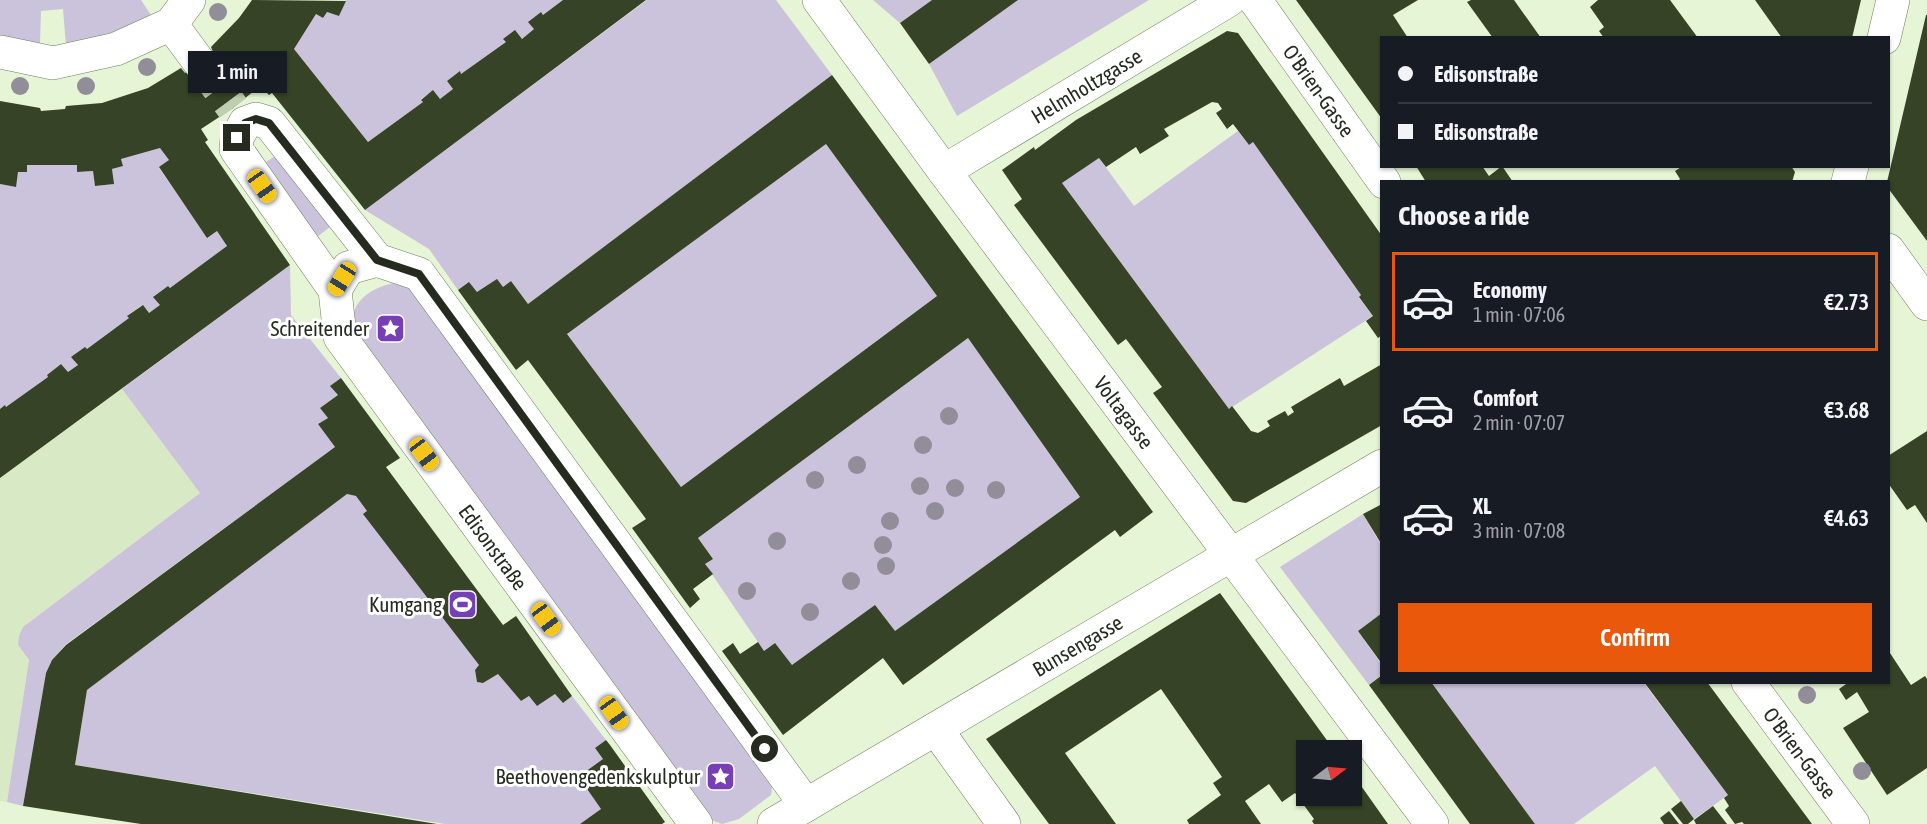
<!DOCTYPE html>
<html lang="en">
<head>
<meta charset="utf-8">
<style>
  :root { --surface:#171b24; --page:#20242c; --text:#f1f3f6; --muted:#9ea1a6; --line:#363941; --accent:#ea580c }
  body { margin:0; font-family:"Asap Condensed",sans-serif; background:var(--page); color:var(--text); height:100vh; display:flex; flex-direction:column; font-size:22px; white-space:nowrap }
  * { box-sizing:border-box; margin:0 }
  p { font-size:20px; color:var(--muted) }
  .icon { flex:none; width:33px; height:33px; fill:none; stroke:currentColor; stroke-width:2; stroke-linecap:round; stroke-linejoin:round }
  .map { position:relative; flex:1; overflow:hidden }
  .side { position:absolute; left:1380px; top:180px; width:510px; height:504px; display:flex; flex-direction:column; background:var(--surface); border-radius:0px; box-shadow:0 2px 4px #0004 }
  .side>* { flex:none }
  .hud { position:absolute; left:1380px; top:36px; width:510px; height:132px; border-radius:0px; box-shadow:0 2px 4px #0004; display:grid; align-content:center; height:132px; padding:0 18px; background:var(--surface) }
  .needle { width:39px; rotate:74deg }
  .fabs { position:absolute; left:1296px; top:740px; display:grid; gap:12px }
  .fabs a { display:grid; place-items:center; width:66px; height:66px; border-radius:0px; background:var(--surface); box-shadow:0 2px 4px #0004; font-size:30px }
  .end { position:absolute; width:27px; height:27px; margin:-14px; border:8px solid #252b1f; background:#fff; box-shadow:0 0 0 3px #fff }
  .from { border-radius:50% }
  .bubble { position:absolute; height:42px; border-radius:0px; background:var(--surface); box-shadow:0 2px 4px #0004; font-size:20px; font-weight:600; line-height:42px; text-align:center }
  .car { position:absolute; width:18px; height:36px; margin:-18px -9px; border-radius:8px; box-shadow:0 0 4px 2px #0007; background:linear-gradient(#f5c518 24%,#345 0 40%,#f5c518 0 76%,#345 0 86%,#f5c518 0) }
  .hud b { display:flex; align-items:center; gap:21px; height:57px; font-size:22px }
  .hud b+b { border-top:2px solid var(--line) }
  .hud i { width:15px; height:15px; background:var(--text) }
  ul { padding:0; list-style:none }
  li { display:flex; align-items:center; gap:18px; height:99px; margin:0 12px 9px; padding:0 6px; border:3px solid transparent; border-radius:0px }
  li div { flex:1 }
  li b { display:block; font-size:22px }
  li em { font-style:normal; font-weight:600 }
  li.selected { border-color:var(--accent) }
  li>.icon { width:54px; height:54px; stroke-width:1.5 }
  h2 { padding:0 18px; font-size:27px; line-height:72px }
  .cta { display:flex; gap:12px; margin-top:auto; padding:12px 18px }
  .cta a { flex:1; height:69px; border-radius:0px; background:var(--accent); color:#fff; font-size:24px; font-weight:600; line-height:69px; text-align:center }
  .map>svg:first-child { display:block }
  .built { fill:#d8eac5 }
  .green { fill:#cbc2db }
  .building { fill:#364326; fill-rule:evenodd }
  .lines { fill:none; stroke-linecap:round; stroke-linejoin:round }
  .minor-tunnel { stroke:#bfcdb1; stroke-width:33; stroke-dasharray:33 16; stroke-linecap:butt }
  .minor-casing { stroke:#717e62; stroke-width:34 }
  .minor { stroke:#fff; stroke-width:33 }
  .tree { fill:#928e99 }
  .route { stroke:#252b1f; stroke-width:8 }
  .labels { text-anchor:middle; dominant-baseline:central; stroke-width:6; stroke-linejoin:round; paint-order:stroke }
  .street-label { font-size:21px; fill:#252b1f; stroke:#fff }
  .poi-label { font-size:21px; fill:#252b1f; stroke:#fff; text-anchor:end }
</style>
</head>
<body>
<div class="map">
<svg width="1927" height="824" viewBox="0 0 1927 824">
  <rect width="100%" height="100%" fill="#e6f5d5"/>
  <path class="built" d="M122,389L200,493L23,627L18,645L29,660L7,802L0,801V478Z"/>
  <g class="green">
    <path d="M0,0H141L151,15L127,29L66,45L63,9L41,11L40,43L22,44L0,38Z"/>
    <path d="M345,0H563L543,15L541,12L529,21L534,29L522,39L504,40L506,42L461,74L459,72L447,81L453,89L440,99L433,91L421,99L423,102L368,142L294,49L316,14L323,18L327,12L339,16L346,1Z"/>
    <path d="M647,0H776L832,75L528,304L511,281L503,287L477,292L469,283L458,290L429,249L365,210Z"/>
    <path d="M873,0H932L900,23Z"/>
    <path d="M1018,0H1149L957,116L929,64Z"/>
    <path d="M1238,131L1249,145L1253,142L1361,295L1359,298L1373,316L1229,409L1062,183L1099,158L1134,206Z"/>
    <path d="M826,144L937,296L681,487L567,334Z"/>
    <path d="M160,148L169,160L159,168L207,237L217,231L227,246L170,288L168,286L154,296L160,305L149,313L142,305L128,315L129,318L87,349L85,347L72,357L78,365L68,372L61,364L47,375L48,377L6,407L5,405L0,409V184L15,187L18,172H27V165H77V172L93,171L95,186L113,184L112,169L123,166L121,159Z"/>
    <path d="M275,156L330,227L317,237L266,162Z"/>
    <path d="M290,265L291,315L341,378L331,386L338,395L320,408L328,418L318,424L335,447L65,645L52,660L46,673L23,806L7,802L29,660L18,645L19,636L23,627L200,493L122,389Z"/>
    <path d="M401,282L420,295L773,780L771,795L739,819L722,824L709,819L349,328C351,322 352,314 355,309C363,292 383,284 401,282Z"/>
    <path d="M968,338L1080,497L895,631L792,665L775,643L764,651L705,564L713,559L698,538Z"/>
    <path d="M347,494L356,496L479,665L475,670L477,682L483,683L498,674L521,701L529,696L537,706L555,694L563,703L572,696L606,740L595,748L603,759L585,772L592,781L585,786L601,809L580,824H445L75,765L87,690Z"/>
    <path d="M1363,514L1381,545L1382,613L1358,631L1381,664V675L1369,685L1280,567Z"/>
    <path d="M1431,683H1644L1728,795L1694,819L1655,766L1574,824H1535Z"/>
  </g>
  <g class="building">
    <path d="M252,0L346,1L339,16L327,12L323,18L316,14L294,49L368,142L423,102L421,100L433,90L440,99L453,89L447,81L460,71L461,74L506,42L503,39L515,30L522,39L534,29L528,22L541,12L543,15L563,0H646L365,210L272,93L269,95L260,86L233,108L201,129L208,140L205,142L290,265L0,478V409L5,405L6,407L48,377L47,375L61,364L68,372L78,365L71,357L85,347L87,349L129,318L127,316L143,305L149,313L160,305L153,297L168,286L170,288L227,246L217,231L207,238L159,167L169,160L160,148L121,159L123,166L112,169L114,184L95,186L93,171L77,172V165H27V172H18L16,187L0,184V101L40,108L41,111L65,109L66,106L102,103L148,88L181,68L185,73L213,52L211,47L239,18Z"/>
    <path d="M932,0H1018L929,64L900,23Z"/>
    <path d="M1296,0H1418L1393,15L1408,38H1382V119Z"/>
    <path d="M1471,0H1514L1541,38H1493L1467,2Z"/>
    <path d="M1598,0H1670L1698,38H1604L1599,31L1604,27L1590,7Z"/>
    <path d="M1755,0H1861L1852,38H1782Z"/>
    <path d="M1926,15H1927V241L1888,188V182H1887Z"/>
    <path d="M1227,31L1238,33L1382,236V335L1378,338L1366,321L1373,316L1359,297L1361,295L1253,142L1249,145L1233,124L1227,129L1216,113L1222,109L1218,103L1212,102L1164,129L1169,136L1140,154L1136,147L1106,167L1099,158L1062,183L1229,409L1232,406L1251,431L1258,433L1270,426L1267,421L1285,411L1288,416L1294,412L1291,407L1340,378L1344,386L1382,364V425L1246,503L1233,501L1153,393L1162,387L1126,339L1118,345L1014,205L1022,199L1002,170L1034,147L1035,150L1076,120Z"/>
    <path d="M832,75L1153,512L1120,537L1115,530L903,685L883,658L783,735L722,651L733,643L740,654L758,642L764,651L775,643L792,665L875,605L895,631L1080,497L968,338L698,538L713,559L705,564L713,574L693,589L700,599L690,608L632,528L646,519L528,360L516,370L458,290L469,282L477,292L497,279L503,287L511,281L528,304ZM826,144L937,296L681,487L567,334Z"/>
    <path d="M1416,166H1482L1489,176L1502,166L1513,182H1426Z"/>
    <path d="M1683,166H1791L1795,172L1792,182H1677L1680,179L1675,171Z"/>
    <path d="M341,378L400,458L386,467L503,625L516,616L572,696L563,703L555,694L537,706L529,696L521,701L498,674L483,683L477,682L475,670L479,665L363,514L367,511L356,496L347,494L87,690L75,765L437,824H141L23,806L46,673L52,660L66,645L335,447L318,424L328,418L320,408L338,395L330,386Z"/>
    <path d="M1927,431V523L1915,505L1907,510L1888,483V456Z"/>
    <path d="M1382,504V545L1363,514Z"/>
    <path d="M1220,593L1334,750H1306V795H1352V773L1388,824H1314L1312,821L1314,819L1295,793L1282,802L1269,784L1245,801L1261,824H1189L1187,820L1221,795L1213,783L1222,777L1161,689L1065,753L1116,824H1049L986,739Z"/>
    <path d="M1382,613V664L1358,631Z"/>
    <path d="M1888,650L1911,685L1925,676L1927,679V768L1887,795L1843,728L1869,712L1857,692L1846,700L1839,689L1849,682H1888Z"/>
    <path d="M1382,675V682H1431L1535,824H1470L1369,685Z"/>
    <path d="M1644,682H1707L1812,824H1744L1742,822L1735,824L1725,810L1729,806L1724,798L1728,795Z"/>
    <path d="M606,740L610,745L665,822L662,824H580L601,809L585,786L592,781L585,772L603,759L595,748Z"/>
    <path d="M1681,801L1694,819L1688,824H1683L1671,809Z"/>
    <path d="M1713,806L1727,824H1696L1694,820Z"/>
    <path d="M1669,811L1679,824H1664L1660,818Z"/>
  </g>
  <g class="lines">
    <path class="minor-tunnel" d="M199,62L233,108"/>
    <defs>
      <g id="minor">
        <path id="s1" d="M819,0L944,171L1432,824"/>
        <path id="s2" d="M1255,0L1384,182"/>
        <path d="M171,24L199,62"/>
        <path d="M1884,38L1893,0"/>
        <path d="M0,52L53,63L116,49L171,24L189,0"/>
        <path id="s3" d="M944,171L1229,0"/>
        <path d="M1848,182L1852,166"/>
        <path d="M1888,250L1927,304"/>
        <path id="s4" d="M377,260L348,268L335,290L340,337L696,824"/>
        <path d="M335,290L236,149L237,138L245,123L256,119L269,123L377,260L419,274L806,805"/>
        <path id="s5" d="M1748,682L1853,824"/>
        <path d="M936,729L1004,824"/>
        <path id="s6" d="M774,824L1382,466"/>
      </g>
    </defs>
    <use href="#minor" class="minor-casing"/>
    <use href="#minor" class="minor"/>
  </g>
  <g class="tree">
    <circle cx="218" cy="12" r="9"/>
    <circle cx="147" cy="67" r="9"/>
    <circle cx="20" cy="86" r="9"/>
    <circle cx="86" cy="86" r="9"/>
    <circle cx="949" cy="416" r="9"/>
    <circle cx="923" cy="445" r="9"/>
    <circle cx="857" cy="465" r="9"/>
    <circle cx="815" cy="480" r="9"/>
    <circle cx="920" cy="486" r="9"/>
    <circle cx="955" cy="488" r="9"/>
    <circle cx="996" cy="490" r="9"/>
    <circle cx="935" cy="511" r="9"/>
    <circle cx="890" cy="521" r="9"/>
    <circle cx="777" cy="541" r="9"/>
    <circle cx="883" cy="545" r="9"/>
    <circle cx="886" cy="566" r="9"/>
    <circle cx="851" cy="581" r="9"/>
    <circle cx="747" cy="591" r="9"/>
    <circle cx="810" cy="612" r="9"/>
    <circle cx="1807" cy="695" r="9"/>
    <circle cx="1862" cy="771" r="9"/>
  </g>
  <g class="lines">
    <path class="route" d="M237,138L245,123L256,119L269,123L377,260L419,274L765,749"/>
  </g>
  <defs>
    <symbol id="sight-square" viewBox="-11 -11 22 22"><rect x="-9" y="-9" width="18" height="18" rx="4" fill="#773fb6" stroke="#fff"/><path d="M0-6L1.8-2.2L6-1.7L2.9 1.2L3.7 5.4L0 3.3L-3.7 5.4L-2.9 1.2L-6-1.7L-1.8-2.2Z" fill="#fff"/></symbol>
    <symbol id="stadium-square" viewBox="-11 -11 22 22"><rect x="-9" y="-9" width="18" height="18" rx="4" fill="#773fb6" stroke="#fff"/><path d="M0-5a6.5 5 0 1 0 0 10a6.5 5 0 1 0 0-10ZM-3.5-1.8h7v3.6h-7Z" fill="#fff"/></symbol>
  </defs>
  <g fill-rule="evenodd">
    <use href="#sight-square" x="374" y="312" width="33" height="33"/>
    <use href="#stadium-square" x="446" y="588" width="33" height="33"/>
    <use href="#sight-square" x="704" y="760" width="33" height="33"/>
  </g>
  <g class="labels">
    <g class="street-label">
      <text stroke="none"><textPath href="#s3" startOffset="166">Helmholtzgasse</textPath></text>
      <text stroke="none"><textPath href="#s2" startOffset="111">O'Brien-Gasse</textPath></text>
      <text stroke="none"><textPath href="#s1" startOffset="513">Voltagasse</textPath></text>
      <text stroke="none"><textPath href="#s4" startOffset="363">Edisonstraße</textPath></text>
      <text stroke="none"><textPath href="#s6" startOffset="352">Bunsengasse</textPath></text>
      <text stroke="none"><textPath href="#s5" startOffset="88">O'Brien-Gasse</textPath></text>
    </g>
    <g class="poi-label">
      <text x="369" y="328">Schreitender</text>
      <text x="442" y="604">Kumgang</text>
      <text x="700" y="776">Beethovengedenkskulptur</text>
    </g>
  </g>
</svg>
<div class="fabs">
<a><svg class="needle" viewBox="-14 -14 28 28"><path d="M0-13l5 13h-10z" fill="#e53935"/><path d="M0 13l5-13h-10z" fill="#9ea1a6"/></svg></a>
</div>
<i class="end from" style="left:765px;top:749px"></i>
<i class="end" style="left:237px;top:138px"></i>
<div class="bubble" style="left:188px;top:51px;width:99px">1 min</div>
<i class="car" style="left:262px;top:186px;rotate:145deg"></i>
<i class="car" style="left:342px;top:279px;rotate:212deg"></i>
<i class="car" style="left:424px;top:454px;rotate:143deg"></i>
<i class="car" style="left:546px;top:619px;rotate:144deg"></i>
<i class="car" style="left:614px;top:713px;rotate:145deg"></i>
<div class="hud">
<b><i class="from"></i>Edisonstraße</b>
<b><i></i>Edisonstraße</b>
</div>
<section class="side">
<h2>Choose a ride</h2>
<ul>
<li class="selected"><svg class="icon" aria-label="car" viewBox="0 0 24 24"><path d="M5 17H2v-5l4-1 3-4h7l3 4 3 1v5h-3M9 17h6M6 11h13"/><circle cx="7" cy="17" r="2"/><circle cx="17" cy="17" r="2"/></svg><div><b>Economy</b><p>1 min · 07:06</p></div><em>€2.73</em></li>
<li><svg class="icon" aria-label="car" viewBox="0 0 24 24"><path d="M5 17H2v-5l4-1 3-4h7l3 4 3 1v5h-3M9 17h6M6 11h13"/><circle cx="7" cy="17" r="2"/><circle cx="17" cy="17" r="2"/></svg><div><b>Comfort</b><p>2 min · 07:07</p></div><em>€3.68</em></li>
<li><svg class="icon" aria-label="car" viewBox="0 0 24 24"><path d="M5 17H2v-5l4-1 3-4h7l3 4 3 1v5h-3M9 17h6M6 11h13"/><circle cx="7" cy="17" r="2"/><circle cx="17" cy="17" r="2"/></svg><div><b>XL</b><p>3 min · 07:08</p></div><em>€4.63</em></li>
</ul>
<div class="cta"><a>Confirm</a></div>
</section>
</div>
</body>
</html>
